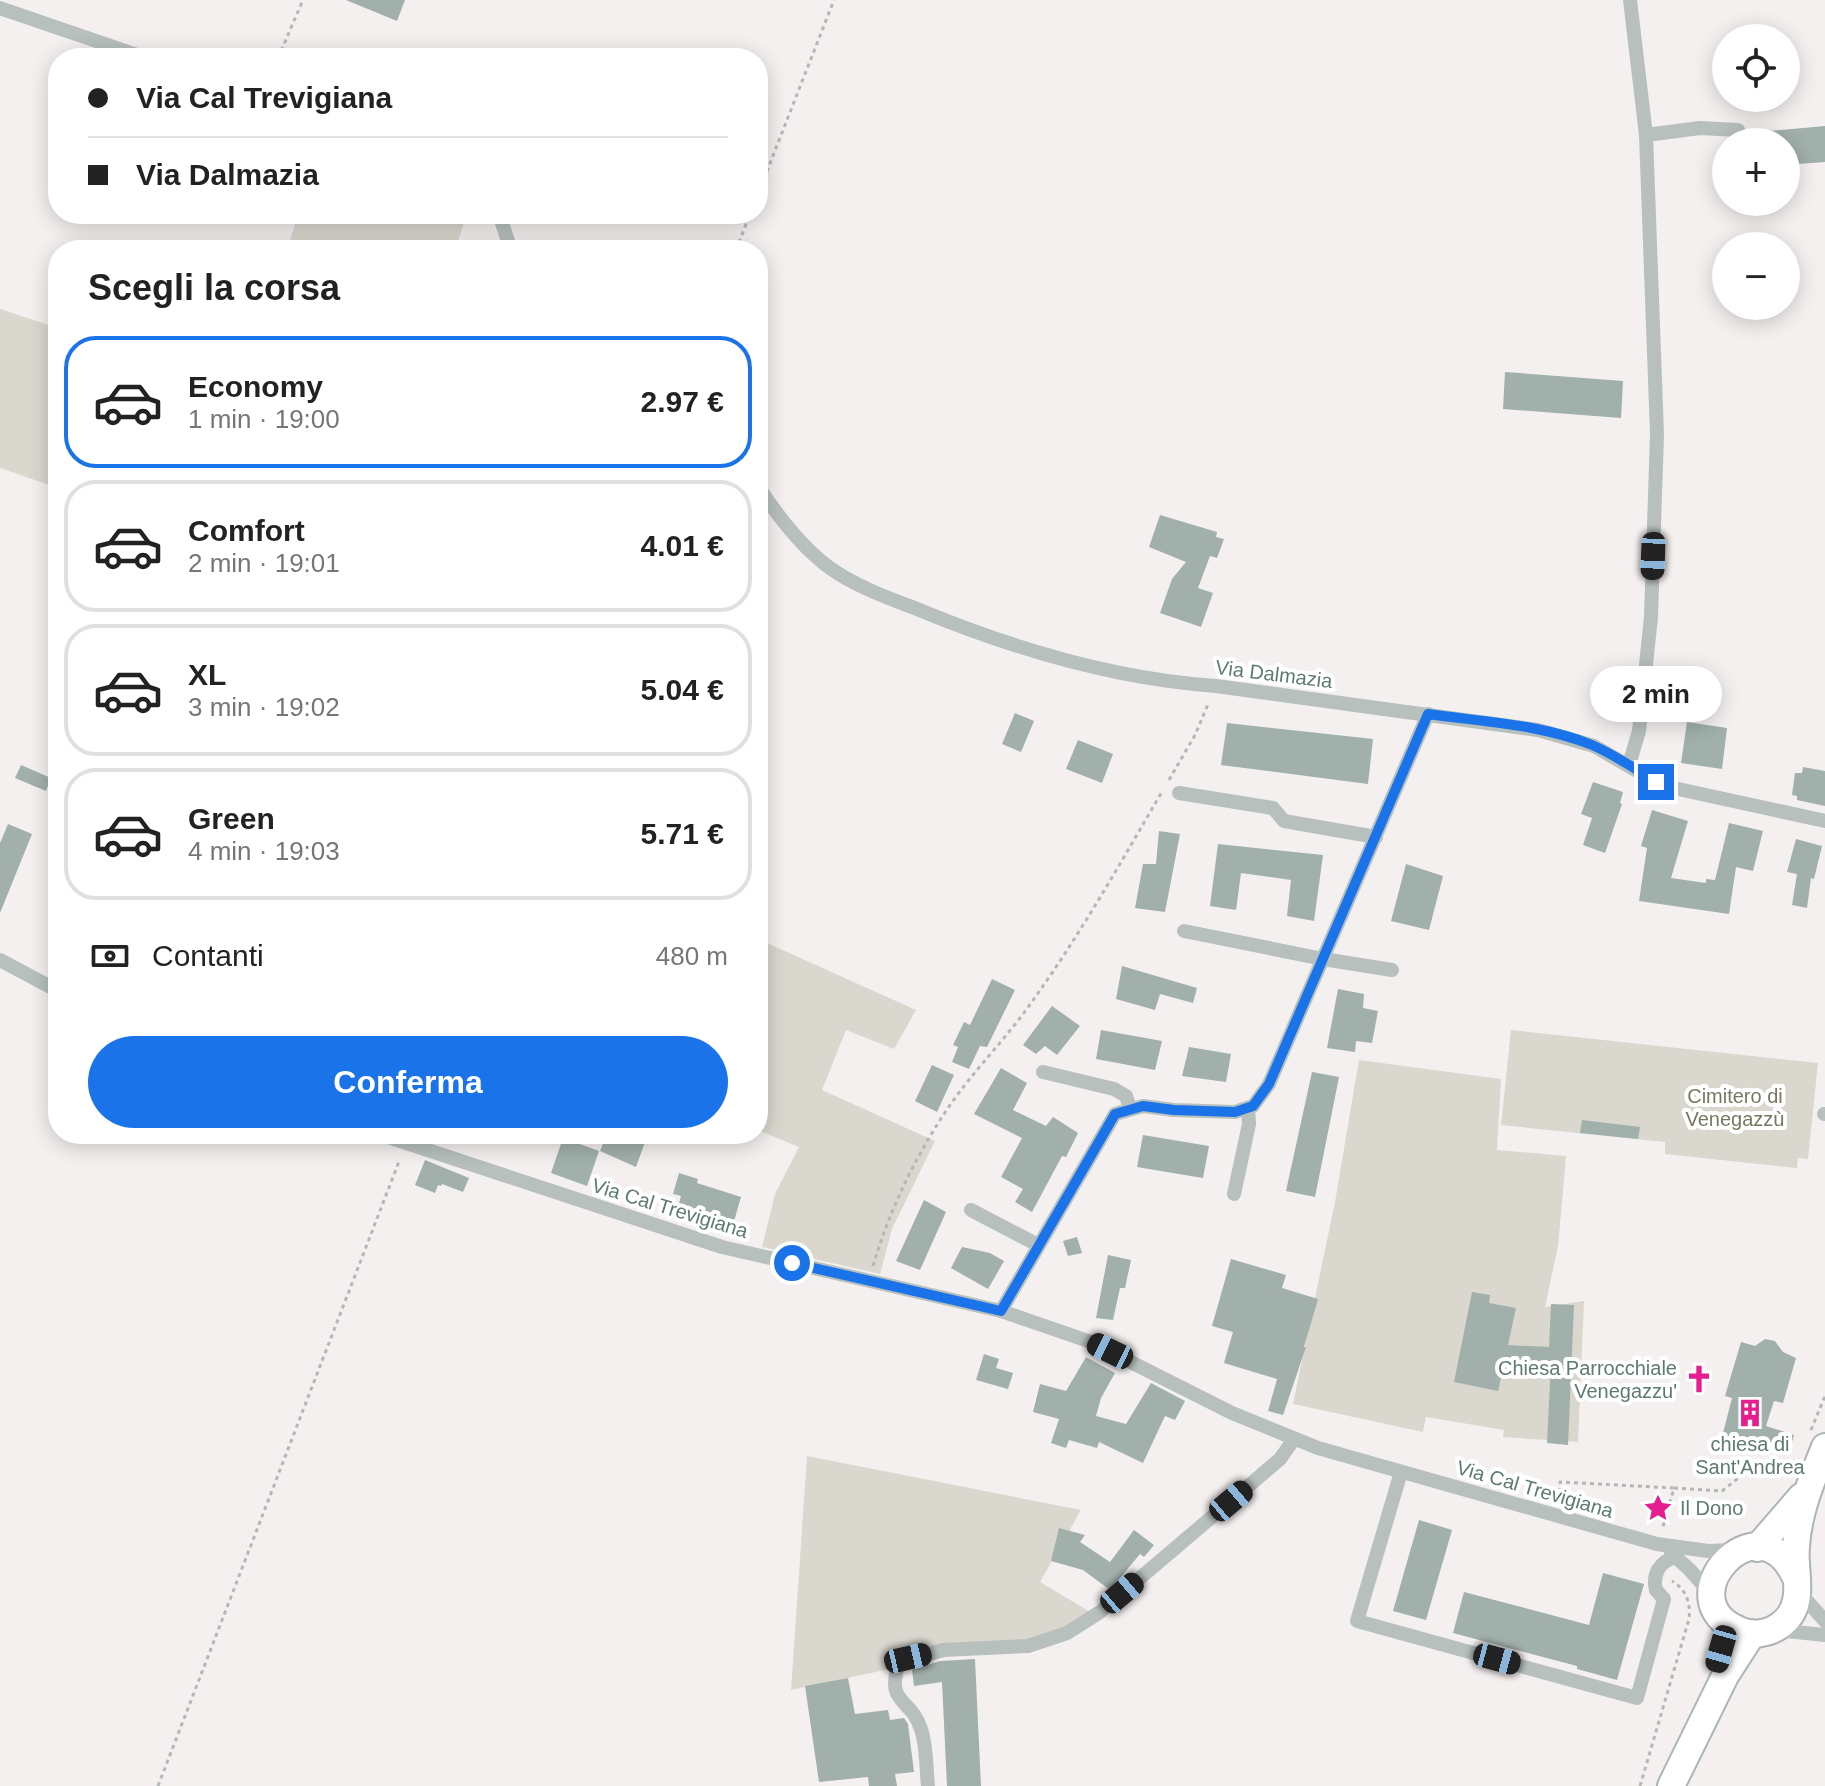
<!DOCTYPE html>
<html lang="it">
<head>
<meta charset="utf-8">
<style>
  :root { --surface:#fff; --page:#f6f6f6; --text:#222; --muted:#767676; --line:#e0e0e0; --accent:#1a73e8 }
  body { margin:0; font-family:Arial,sans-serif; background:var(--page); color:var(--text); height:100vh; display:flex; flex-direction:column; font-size:30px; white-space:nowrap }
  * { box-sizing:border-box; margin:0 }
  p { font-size:26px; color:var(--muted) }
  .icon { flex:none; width:44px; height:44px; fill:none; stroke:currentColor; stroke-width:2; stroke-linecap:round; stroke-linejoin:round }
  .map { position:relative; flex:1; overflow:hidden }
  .side { position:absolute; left:48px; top:240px; width:720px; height:904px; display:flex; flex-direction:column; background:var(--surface); border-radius:32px; box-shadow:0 4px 20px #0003 }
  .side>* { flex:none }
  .guide { position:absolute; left:48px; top:48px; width:720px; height:176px; border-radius:32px; box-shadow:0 4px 20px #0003; display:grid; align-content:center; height:176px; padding:0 40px; background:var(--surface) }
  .controls { position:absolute; left:1712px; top:24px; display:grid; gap:16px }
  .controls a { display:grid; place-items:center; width:88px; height:88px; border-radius:50%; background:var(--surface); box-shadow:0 4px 20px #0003; font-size:40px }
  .end { position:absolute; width:36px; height:36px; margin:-18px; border:10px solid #1a73e8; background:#fff; box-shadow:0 0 0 4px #fff }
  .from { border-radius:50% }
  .bubble { position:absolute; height:56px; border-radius:28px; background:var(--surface); box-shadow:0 4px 20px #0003; font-size:26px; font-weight:800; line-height:56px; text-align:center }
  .car { position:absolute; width:24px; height:48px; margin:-24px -12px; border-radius:10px; box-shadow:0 0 6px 2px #0007; background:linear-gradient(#222 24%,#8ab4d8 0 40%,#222 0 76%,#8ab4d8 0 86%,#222 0) }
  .guide b { display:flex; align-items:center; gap:28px; height:76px; font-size:30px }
  .guide b+b { border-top:2px solid var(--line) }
  .guide i { width:20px; height:20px; background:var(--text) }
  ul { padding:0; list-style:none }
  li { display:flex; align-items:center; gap:24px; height:132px; margin:0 16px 12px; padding:0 24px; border:4px solid var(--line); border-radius:32px }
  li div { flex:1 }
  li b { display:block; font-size:30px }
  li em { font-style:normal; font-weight:800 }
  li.selected { border-color:var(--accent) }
  li>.icon { width:72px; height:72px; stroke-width:1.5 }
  h2 { padding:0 40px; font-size:36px; line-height:96px }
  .pay { display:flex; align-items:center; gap:20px; height:88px; padding:0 40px; font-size:30px }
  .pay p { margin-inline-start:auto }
  .primary-button { display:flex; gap:16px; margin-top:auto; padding:16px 40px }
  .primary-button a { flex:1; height:92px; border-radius:48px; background:var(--accent); color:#fff; font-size:32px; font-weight:800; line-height:92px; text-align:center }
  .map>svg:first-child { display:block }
  .green { fill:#d9d7ce }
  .building { fill:#a1b0aa }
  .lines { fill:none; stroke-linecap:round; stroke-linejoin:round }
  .major-casing { stroke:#abb5b1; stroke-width:30 }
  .path { stroke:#b2b8b6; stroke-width:3; stroke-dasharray:4 4; stroke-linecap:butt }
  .minor { stroke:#b7c0bd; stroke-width:14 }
  .major { stroke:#fff; stroke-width:26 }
  .route { stroke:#1a73e8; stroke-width:10 }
  .labels { text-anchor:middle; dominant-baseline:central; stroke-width:8; stroke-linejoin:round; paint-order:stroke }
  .street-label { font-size:20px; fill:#5e7b71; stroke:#fff }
  .park-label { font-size:20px; fill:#787861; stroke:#fff }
  .poi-label { font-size:20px; fill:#5e7b71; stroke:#fff; text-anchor:end }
</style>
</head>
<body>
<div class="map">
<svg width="1825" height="1786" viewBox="0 0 1825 1786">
  <rect width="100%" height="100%" fill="#f4f0ef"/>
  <g class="green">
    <path d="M298,214H467L455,250H287Z"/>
    <path d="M0,309L58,328V488L0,468Z"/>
    <path d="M758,939L916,1010L894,1049L846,1030L822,1090L935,1141L892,1229L880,1274L762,1247L775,1194L799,1147L758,1130Z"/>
    <path d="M1511,1030L1818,1063L1808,1159L1798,1158L1797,1168L1665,1154V1142L1501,1125Z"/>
    <path d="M1359,1060L1501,1079L1497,1150L1566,1156L1558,1246L1545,1307L1584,1301L1578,1442L1503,1437L1504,1430L1426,1417L1423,1432L1293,1404L1335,1202Z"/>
    <path d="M807,1456L1081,1510L1040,1582L1102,1619L1045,1636L791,1690Z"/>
  </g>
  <g class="building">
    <path d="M346,0H405L397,21Z"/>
    <path d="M1825,126V162L1786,165V142H1759L1758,132Z"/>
    <path d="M1505,372L1623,381L1621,418L1503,409Z"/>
    <path d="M1160,515L1217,532L1216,537L1224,539L1217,558L1210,556L1198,588L1213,593L1201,627L1160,613L1172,579L1186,562L1149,547Z"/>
    <path d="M1015,713L1034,721L1021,752L1002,744Z"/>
    <path d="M1687,722L1727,728L1722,769L1681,763Z"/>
    <path d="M1227,723L1373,739L1368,784L1221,765Z"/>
    <path d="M1078,740L1113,754L1102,783L1066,769Z"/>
    <path d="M21,765L51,778L46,791L15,778Z"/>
    <path d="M1803,767L1825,771V806L1797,800V796L1792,795L1795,773H1802Z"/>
    <path d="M1593,782L1623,792L1620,803L1622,804L1605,853L1583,845L1592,818L1581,814Z"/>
    <path d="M1652,810L1688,821L1671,878L1706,883V879L1715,880L1729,823L1763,831L1753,871L1736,867L1729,914L1639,901L1647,848L1641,846Z"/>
    <path d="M8,824L32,834L0,913V843Z"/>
    <path d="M1159,831L1180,834L1165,912L1135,908L1143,864H1156Z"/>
    <path d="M1796,839L1822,846L1814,879L1811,878L1807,908L1792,905L1797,874L1787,872Z"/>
    <path d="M1218,844L1323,855L1314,921L1287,916L1291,880L1241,873L1236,910L1210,906Z"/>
    <path d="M1406,864L1443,876L1429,930L1391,921Z"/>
    <path d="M1122,966L1197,988L1193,1003L1160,994L1155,1010L1116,999Z"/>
    <path d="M992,979L1015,990L987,1047L980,1046L969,1069L952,1062L958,1047L953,1045L964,1022L970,1025Z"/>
    <path d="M1338,989L1364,994L1363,1008L1378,1011L1372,1043L1356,1041L1355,1052L1327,1048Z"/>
    <path d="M1052,1006L1080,1026L1057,1055L1045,1046L1036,1054L1023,1045Z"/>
    <path d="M1101,1030L1162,1041L1155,1070L1096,1059Z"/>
    <path d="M1189,1047L1231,1054L1226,1082L1182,1076Z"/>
    <path d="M932,1065L954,1075L937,1112L915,1101Z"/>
    <path d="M1001,1068L1027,1083L1013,1110L1046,1126L1053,1117L1078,1133L1066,1157L1062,1156L1032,1212L1015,1202L1023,1189L1001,1177L1022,1138L974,1114Z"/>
    <path d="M1312,1072L1339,1077L1315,1197L1286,1191Z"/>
    <path d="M1582,1120L1640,1127L1638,1139L1580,1133Z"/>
    <path d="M607,1134H648L636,1167L600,1151Z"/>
    <path d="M1143,1135L1209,1146L1203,1178L1137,1167Z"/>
    <path d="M563,1138L599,1151L587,1186L551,1173Z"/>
    <path d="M425,1160L469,1178L463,1192L442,1184L441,1186L438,1185L435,1193L415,1185Z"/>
    <path d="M679,1173L698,1179L697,1183L741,1197L730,1235L704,1227L706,1221L676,1214L681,1196L673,1194Z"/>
    <path d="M924,1200L946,1212L920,1270L896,1261Z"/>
    <path d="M1077,1237L1082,1253L1068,1256L1063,1241Z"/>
    <path d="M962,1247L990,1253L1004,1261L988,1289L951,1268Z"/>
    <path d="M1108,1255L1131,1260L1125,1288H1120L1113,1320L1096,1318Z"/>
    <path d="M1231,1259L1286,1275L1282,1288L1318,1299L1304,1347H1306L1283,1415L1268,1411L1277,1379L1224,1363L1233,1332L1212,1326Z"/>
    <path d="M1472,1292L1490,1295L1489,1303L1516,1308L1508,1345L1549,1347L1551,1304L1574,1305L1568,1445L1547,1443L1551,1363L1505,1360L1498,1391L1454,1382Z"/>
    <path d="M1765,1339L1775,1341L1783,1352L1796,1358L1783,1403L1774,1401L1766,1426L1794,1435L1790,1449L1765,1441L1761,1453L1721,1441L1732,1398L1725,1396L1741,1342L1755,1346Z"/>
    <path d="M984,1354L999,1359L996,1368L1013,1373L1008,1389L976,1380Z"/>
    <path d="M1086,1357L1115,1373L1101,1398L1096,1416L1126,1424L1151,1383L1185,1401L1175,1420L1165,1416L1143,1463L1099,1442L1097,1448L1069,1440L1066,1448L1051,1443L1059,1419L1033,1412L1040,1384L1066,1391Z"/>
    <path d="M1419,1520L1452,1530L1426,1620L1393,1611Z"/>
    <path d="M1059,1528L1085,1535L1080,1542L1110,1562L1134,1530L1154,1545L1144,1557L1140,1554L1110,1590L1083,1570L1051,1561Z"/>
    <path d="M1603,1573L1644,1584L1617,1680L1577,1669V1666L1453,1633L1464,1592L1589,1625Z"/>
    <path d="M975,1659L981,1786H947L942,1682L914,1686L912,1670L940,1661Z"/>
    <path d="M848,1678L855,1714L888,1710L890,1720L904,1718L908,1724L914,1772L895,1774L897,1786H869L868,1777L819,1782L805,1686Z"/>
  </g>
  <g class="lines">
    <defs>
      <g id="major">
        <path d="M1757,1548L1801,1497"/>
        <path d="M1795,1576C1758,1496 1665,1600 1739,1630C1752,1636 1768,1634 1779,1626C1788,1620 1794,1611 1796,1601C1800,1584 1794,1564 1796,1546C1798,1512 1812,1479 1825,1447"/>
        <path d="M1671,1786L1725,1676L1752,1634"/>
      </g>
    </defs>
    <use href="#major" class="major-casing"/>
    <g class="path">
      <path d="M278,58L303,0"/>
      <path d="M758,194L834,0"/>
      <path d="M736,250L750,214"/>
      <path d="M1169,780L1195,735L1209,702"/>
      <path d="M873,1266C890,1209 915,1157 948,1108C973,1071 1006,1039 1031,1003C1080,935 1121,862 1163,790"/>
      <path d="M1811,1430L1825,1396"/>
      <path d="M1674,1488L1722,1491L1755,1465L1783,1466L1795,1461"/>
      <path d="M1559,1500L1560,1482L1674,1488L1662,1530"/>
      <path d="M158,1786L400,1159"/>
      <path d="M1640,1786L1689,1619C1691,1603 1686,1589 1672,1581"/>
    </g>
    <g class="minor">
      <path d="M0,8L146,58"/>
      <path d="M1646,135L1700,128L1738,130"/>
      <path d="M499,214L511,250"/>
      <path d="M758,486C779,518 806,554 839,574C863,589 891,599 917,609C1011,648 1114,679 1216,686L1538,730L1594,746L1656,782L1669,787L1825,821"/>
      <path d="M1629,765L1639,731L1651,617L1657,434L1646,135L1630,0"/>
      <path d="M1179,793L1273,808L1284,821L1376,837"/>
      <path d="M1184,931L1323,959L1392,970"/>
      <path d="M0,960L58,991"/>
      <path d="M1043,1072L1114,1089L1126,1096L1130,1108"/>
      <path d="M1824,1114H1825"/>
      <path d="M379,1134L722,1247L1001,1311L1091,1342L1232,1413L1318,1448L1657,1544L1708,1551L1734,1550"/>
      <path d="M1234,1194L1249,1124L1248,1108"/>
      <path d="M971,1210L1038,1245"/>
      <path d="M1001,1311L1115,1114L1143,1106L1174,1110L1235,1112L1253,1106L1269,1084L1428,714"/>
      <path d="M1401,1472L1357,1621L1637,1698L1664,1599L1656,1590C1652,1574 1660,1561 1676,1557"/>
      <path d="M1671,1553L1689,1569L1712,1595"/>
      <path d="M1799,1592L1825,1621"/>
      <path d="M1776,1630L1825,1635"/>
      <path d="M928,1786C926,1768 927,1747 921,1729C911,1697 885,1705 899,1663L943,1650L1028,1646L1067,1633L1100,1612L1253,1482L1280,1459L1294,1439"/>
    </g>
    <use href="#major" class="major"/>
  </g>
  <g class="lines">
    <path class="route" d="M792,1263L1001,1311L1115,1114L1143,1106L1174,1110L1235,1112L1253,1106L1269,1084L1428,714C1483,722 1541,724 1592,745C1615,755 1636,769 1656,782"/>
  </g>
  <defs>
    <symbol id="church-bare" viewBox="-9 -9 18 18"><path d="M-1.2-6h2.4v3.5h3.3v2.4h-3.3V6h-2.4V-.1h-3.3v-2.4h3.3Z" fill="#e61d8e" stroke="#fff" stroke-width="2.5" paint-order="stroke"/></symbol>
    <symbol id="building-bare" viewBox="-9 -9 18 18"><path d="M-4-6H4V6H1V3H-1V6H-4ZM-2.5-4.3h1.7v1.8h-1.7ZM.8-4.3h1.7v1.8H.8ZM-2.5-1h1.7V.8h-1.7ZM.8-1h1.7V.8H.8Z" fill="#e61d8e" stroke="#fff" stroke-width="2.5" paint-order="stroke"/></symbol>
    <symbol id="sight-bare" viewBox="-9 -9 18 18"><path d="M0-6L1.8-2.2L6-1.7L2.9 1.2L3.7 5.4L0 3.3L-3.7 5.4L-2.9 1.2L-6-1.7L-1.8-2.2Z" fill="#e61d8e" stroke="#fff" stroke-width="2.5" paint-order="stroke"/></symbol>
  </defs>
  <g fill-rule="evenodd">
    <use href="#church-bare" x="1679" y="1359" width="40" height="40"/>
    <use href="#building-bare" x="1730" y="1393" width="40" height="40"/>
    <use href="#sight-bare" x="1638" y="1488" width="40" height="40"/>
  </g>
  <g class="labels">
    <g class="street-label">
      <text transform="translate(1274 674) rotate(7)">Via Dalmazia</text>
      <text transform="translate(670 1208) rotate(17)">Via Cal Trevigiana</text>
      <text transform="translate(1535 1489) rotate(16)">Via Cal Trevigiana</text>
    </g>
    <g class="park-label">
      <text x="1735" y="1096">Cimitero di<tspan x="1735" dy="23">Venegazzù</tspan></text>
    </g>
    <g class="poi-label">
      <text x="1677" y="1368">Chiesa Parrocchiale<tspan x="1677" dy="23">Venegazzu'</tspan></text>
      <text x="1750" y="1444" text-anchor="middle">chiesa di<tspan x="1750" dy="23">Sant'Andrea</tspan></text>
      <text x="1680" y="1508" text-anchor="start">Il Dono</text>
    </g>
  </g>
</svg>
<div class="controls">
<a><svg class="icon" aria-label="locate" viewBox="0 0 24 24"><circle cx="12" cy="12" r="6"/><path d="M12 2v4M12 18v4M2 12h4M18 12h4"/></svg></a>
<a>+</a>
<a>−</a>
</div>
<i class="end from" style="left:792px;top:1263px"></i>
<i class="end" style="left:1656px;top:782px"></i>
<div class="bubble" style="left:1590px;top:666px;width:132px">2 min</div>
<i class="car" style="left:1653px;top:556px;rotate:182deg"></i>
<i class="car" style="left:1110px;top:1351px;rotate:296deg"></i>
<i class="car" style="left:1231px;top:1501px;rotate:50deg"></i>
<i class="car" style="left:1122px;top:1593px;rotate:50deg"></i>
<i class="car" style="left:1721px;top:1649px;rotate:196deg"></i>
<i class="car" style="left:908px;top:1658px;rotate:77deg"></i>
<i class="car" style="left:1497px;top:1659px;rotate:105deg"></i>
<div class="guide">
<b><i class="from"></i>Via Cal Trevigiana</b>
<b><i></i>Via Dalmazia</b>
</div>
<section class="side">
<h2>Scegli la corsa</h2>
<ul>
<li class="selected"><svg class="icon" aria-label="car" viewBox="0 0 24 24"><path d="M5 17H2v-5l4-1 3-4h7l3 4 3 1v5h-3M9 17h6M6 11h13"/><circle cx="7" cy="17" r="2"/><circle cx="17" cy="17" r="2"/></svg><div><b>Economy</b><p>1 min · 19:00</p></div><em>2.97 €</em></li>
<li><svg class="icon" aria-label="car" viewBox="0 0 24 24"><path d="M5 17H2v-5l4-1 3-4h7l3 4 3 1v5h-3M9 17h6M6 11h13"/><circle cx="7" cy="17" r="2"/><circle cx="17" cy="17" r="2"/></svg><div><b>Comfort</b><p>2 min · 19:01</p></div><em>4.01 €</em></li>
<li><svg class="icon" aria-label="car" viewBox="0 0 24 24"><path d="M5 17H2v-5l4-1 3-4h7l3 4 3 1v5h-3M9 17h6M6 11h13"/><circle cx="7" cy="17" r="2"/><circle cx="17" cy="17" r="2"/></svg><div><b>XL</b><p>3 min · 19:02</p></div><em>5.04 €</em></li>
<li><svg class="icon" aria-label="car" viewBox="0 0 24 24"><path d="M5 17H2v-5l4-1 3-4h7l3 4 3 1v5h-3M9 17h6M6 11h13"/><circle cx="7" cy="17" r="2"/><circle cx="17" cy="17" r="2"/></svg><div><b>Green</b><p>4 min · 19:03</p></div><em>5.71 €</em></li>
</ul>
<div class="pay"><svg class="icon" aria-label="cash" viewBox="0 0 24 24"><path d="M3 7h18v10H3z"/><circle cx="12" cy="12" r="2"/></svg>Contanti<p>480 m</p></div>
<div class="primary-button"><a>Conferma</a></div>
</section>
</div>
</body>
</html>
